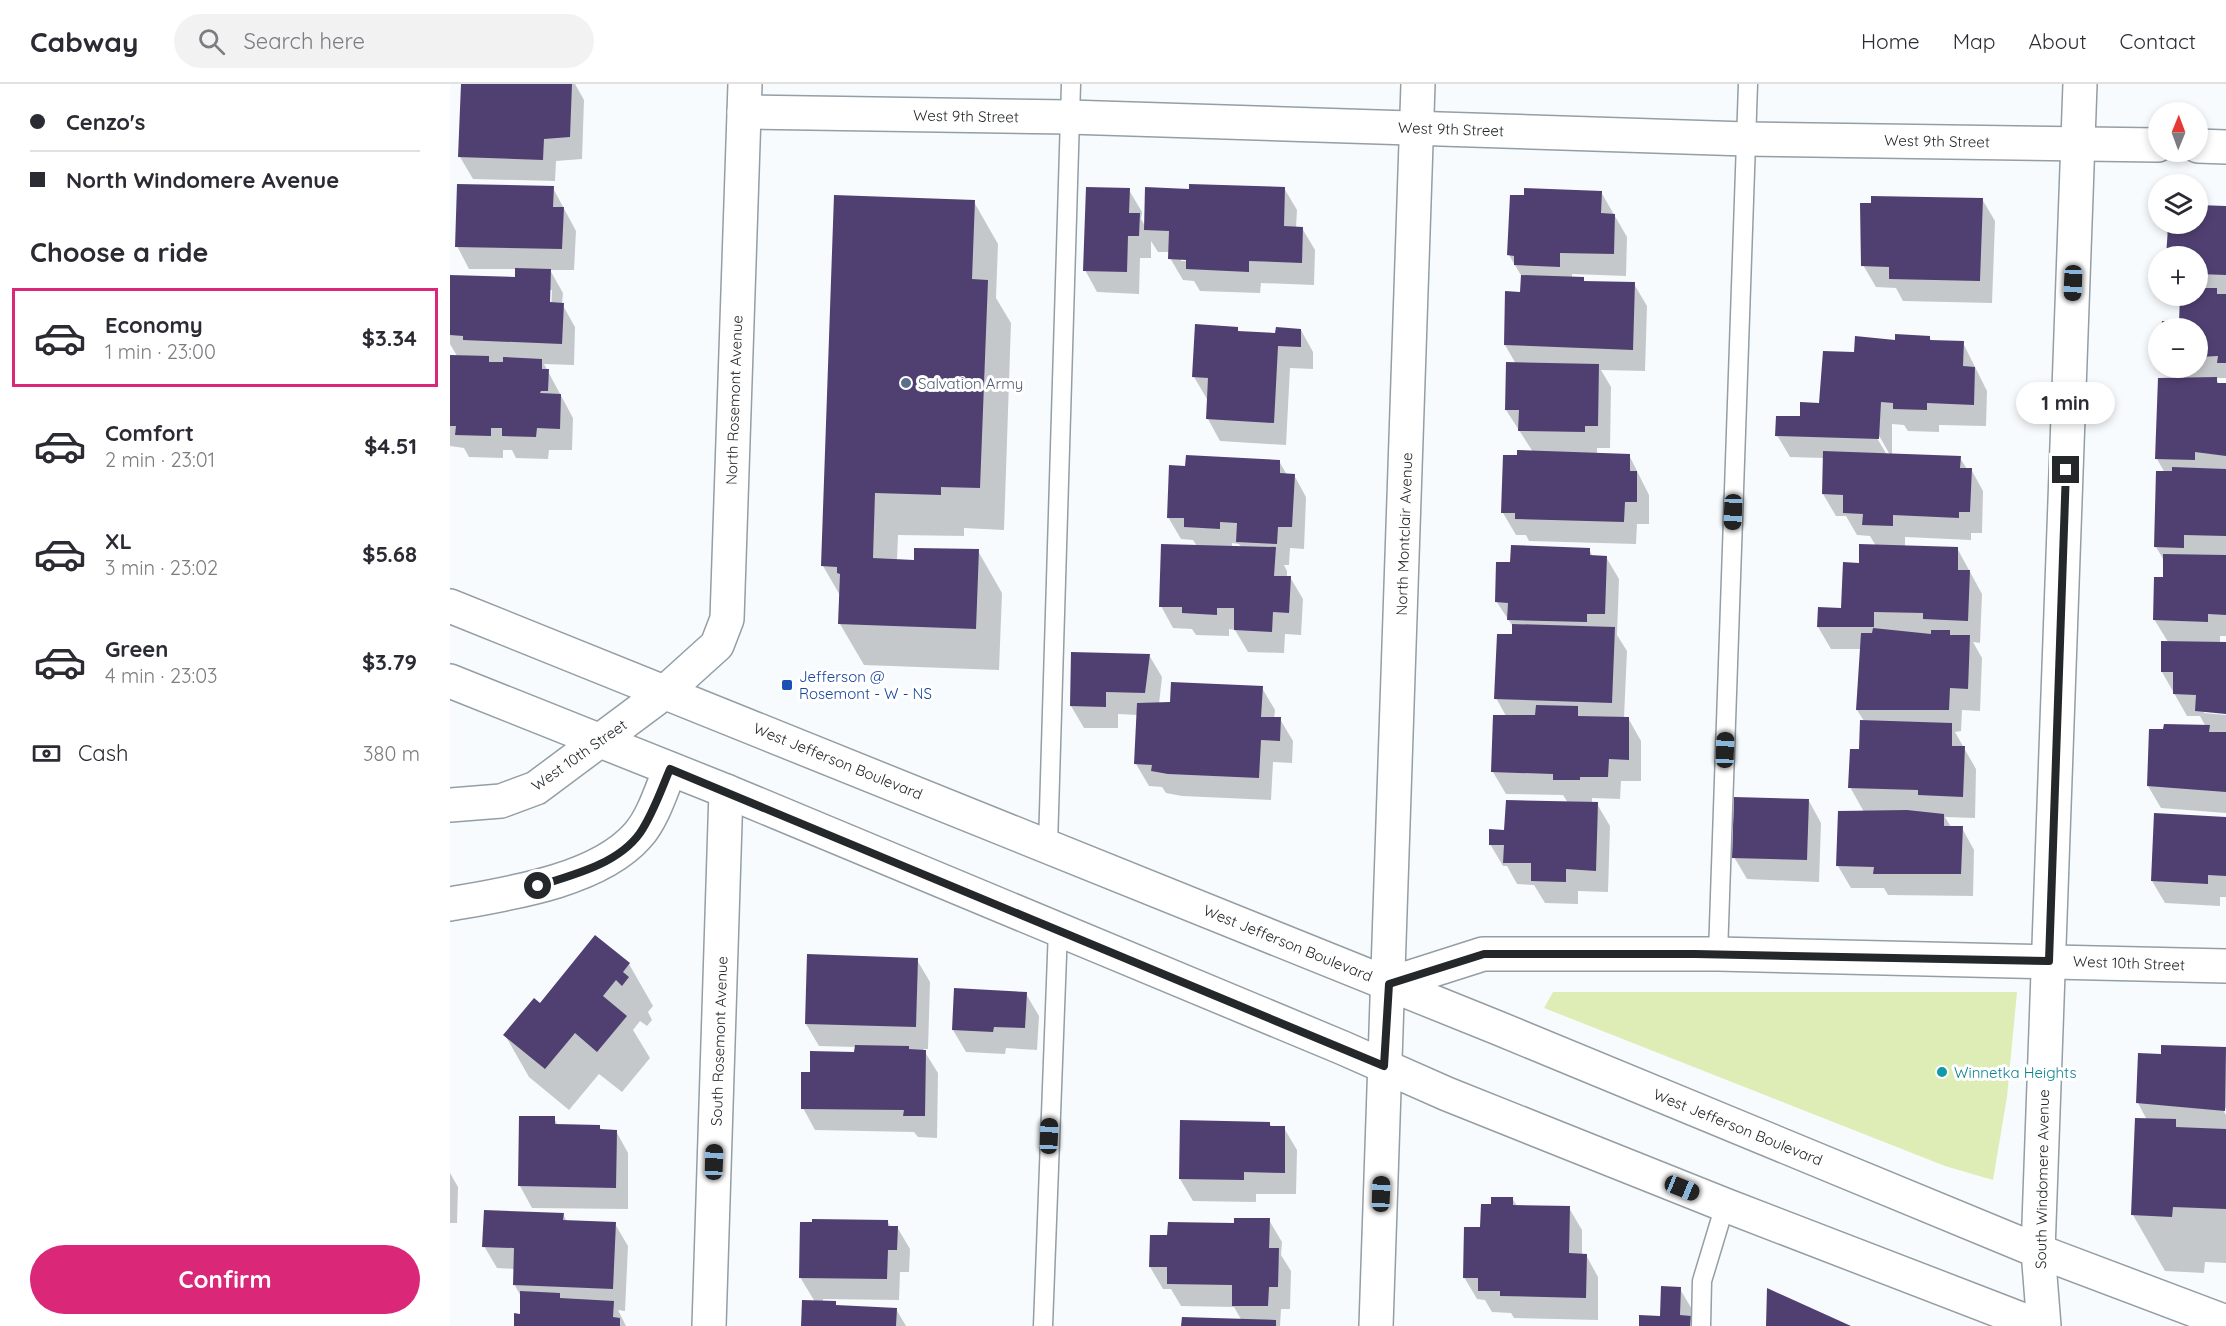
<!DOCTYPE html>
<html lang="en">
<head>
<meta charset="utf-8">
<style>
  :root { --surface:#fff; --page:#f2f2f3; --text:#2b2b33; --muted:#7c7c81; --line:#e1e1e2; --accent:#db2777 }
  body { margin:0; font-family:Quicksand,sans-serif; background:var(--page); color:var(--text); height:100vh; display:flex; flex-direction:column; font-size:22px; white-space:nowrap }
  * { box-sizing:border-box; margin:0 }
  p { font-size:20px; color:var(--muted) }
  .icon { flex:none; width:33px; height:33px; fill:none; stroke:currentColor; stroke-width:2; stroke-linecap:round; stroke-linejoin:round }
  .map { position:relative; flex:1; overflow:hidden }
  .sheet { display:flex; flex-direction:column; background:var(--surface); width:450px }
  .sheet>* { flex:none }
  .hud { display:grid; align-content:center; height:132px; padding:0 30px; background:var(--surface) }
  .needle { width:39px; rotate:1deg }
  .fabs { position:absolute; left:1698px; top:18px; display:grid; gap:12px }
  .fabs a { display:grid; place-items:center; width:60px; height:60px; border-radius:50%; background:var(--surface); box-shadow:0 3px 9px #0003; font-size:30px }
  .end { position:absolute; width:27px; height:27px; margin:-14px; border:8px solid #24282b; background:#fff; box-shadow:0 0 0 3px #fff }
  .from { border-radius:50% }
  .bubble { position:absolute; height:42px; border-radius:21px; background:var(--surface); box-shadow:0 3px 9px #0003; font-size:20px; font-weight:700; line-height:42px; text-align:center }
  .car { position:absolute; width:18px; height:36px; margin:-18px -9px; border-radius:8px; box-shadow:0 0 4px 2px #0007; background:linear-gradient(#222 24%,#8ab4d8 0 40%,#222 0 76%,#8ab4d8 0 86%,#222 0) }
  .hud b { display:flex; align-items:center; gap:21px; height:57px; font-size:22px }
  .hud b+b { border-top:2px solid var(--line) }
  .hud i { width:15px; height:15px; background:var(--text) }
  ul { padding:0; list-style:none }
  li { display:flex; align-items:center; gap:18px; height:99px; margin:0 12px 9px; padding:0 18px; border:3px solid transparent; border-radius:0px }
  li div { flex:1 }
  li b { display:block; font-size:22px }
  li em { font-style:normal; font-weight:700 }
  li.selected { border-color:var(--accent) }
  li>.icon { width:54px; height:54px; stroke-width:1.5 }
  h2 { padding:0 30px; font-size:27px; line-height:72px }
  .pay { display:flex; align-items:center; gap:15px; height:66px; padding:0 30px; font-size:22px }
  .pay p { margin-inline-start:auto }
  .action { display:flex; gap:12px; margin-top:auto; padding:12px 30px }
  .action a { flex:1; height:69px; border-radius:36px; background:var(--accent); color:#fff; font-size:24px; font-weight:700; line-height:69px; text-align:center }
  header { display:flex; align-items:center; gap:36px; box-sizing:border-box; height:84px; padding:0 30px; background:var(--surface); border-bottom:2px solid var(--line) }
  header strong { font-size:28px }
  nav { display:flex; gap:33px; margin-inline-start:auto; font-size:21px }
  .search { width:420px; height:54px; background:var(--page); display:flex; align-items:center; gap:15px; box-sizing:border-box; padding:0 21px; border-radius:33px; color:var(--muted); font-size:22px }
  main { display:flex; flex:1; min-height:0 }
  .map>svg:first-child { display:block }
  .green { fill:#deedb6 }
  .shadow { fill:#0003; fill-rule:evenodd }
  .building { fill:#504072 }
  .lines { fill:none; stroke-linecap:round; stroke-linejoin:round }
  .lane-casing { stroke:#939ea5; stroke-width:21 }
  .street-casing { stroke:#939ea5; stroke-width:36 }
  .secondary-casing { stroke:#939ea5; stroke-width:36 }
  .lane { stroke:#fff; stroke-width:18 }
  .street { stroke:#fff; stroke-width:33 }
  .secondary { stroke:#fff; stroke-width:33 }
  .route { stroke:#24282b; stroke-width:8 }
  .service-dot { fill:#5c6f8a; stroke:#fff; stroke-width:2 }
  .transit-dot { fill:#1a4fb4; stroke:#fff; stroke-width:2 }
  .culture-dot { fill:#0f9aa8; stroke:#fff; stroke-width:2 }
  .labels { text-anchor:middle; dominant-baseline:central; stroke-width:6; stroke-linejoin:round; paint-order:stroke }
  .street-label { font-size:15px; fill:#24282b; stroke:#fff }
  .service-label { font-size:15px; fill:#4e5e75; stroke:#fff; text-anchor:start }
  .transit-label { font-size:15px; fill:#164399; stroke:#fff; text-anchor:start }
  .culture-label { font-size:15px; fill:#0d838f; stroke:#fff; text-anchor:start }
</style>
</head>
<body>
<header>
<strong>Cabway</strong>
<div class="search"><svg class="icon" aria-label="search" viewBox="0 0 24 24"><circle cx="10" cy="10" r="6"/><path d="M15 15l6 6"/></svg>Search here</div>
<nav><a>Home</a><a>Map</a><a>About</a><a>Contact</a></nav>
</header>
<main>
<section class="sheet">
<div class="hud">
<b><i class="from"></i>Cenzo's</b>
<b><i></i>North Windomere Avenue</b>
</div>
<h2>Choose a ride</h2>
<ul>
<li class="selected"><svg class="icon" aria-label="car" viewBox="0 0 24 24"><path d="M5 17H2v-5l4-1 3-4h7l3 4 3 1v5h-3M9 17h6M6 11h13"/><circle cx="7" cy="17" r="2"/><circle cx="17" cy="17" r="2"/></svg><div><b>Economy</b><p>1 min · 23:00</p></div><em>$3.34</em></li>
<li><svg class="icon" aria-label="car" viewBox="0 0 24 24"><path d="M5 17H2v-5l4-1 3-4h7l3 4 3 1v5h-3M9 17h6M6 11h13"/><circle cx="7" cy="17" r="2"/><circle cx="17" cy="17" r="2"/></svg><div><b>Comfort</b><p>2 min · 23:01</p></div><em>$4.51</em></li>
<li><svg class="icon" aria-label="car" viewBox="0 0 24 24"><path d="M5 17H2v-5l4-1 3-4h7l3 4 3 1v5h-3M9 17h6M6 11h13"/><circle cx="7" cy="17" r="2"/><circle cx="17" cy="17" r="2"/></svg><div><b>XL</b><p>3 min · 23:02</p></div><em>$5.68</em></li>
<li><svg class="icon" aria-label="car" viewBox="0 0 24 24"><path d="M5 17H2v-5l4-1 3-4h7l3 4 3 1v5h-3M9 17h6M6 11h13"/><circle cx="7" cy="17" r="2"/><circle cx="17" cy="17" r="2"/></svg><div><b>Green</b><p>4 min · 23:03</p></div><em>$3.79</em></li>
</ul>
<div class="pay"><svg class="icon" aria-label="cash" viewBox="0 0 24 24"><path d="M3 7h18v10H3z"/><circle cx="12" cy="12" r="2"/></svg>Cash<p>380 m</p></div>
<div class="action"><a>Confirm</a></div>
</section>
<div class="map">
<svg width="1776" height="1242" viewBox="0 0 1776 1242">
  <rect width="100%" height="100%" fill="#f7fbfe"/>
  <path class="green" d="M1103,908H1567L1557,1013L1543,1096L1495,1082L1094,924Z"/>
  <g class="shadow">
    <path d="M13,0H125L134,16L132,75L106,77L105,97L23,95L10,73Z"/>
    <path d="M103,104L126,147L124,186H100L113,209L112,220L125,243L124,281L94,280L123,334L122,366H99L98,375L66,374L62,366H53V374L19,373L14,364L0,362V272H7L0,260V192L66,194L67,185H19L7,162ZM98,206H102L101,226Z"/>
    <path d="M834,104L847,126L846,144H852L865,166L864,201L811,199L810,209L750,207L744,197L733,196L720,174V168H708L701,157V174H690L689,210L647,208L635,186L679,106L692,128L691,135L695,142L740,106ZM731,174L744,177H731Z"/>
    <path d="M1151,108L1177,153L1176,192L1122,190V194L1133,195L1135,198L1184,200L1197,222L1195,287L1151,286L1161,303L1160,364H1147V370L1179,371L1199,411V440H1187L1186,460L1079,457L1076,451H1066L1053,429L1068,372L1083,368L1056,326L1066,280L1055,261L1072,209V193L1059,171Z"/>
    <path d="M1532,115L1545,137L1542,219L1453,217L1446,204L1426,203L1413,181Z"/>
    <path d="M524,118L548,160L546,214L561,239L554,446L514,444V452L448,451L447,477H465L528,467L552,509L549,586L414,581L390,540L391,513L373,482Z"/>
    <path d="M1748,122L1776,123V294H1766L1769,300H1776V552H1770V560H1776V628L1754,626V629L1776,631V729L1711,724L1698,702L1756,643L1750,632H1737L1712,588L1718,558L1704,535L1714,495L1715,478L1706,463L1715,389L1707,375L1725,295L1718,284H1748V244H1713V239L1731,240L1732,212H1748V172H1718L1719,153L1714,144V140H1748Z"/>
    <path d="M787,244L789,248L827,251L851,246L863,268V285L840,284L836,361L770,357L758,335L759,315H757L744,293Z"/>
    <path d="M1479,253L1482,258L1513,259L1537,307L1536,342L1489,341V348L1458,347L1454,341L1442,340V371L1510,374L1517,385H1521L1533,407L1532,449H1521V456L1455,453V463L1507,464L1532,510L1530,559L1523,558L1532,574L1530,627L1512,626L1511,647L1505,648L1526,685L1525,734L1495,733L1501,743L1512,744L1524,766L1523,812L1438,811L1434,804H1401L1388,782L1414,728L1400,703L1411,667L1414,637L1407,626L1412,565H1381L1368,543L1392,526L1410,480L1426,462L1420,452L1407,451L1396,432H1386L1373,410L1374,374L1340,373L1327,351L1370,320L1406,270L1447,258ZM1427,348L1440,371H1437L1424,349Z"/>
    <path d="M829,377L837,391H844L856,413L854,465L840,464L839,481H834L837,487V493H840L853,515L851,551L835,550L834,569L798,568L785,546L779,545V552L746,551L742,545L723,544L711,522L747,462L743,456L731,455L718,433ZM782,459L789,460L792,464H782Z"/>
    <path d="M1139,465L1143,473H1156L1169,495L1167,551L1177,567L1174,634H1178L1191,657V697H1171L1170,715L1142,714V720H1147L1160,742L1158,808L1128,807V820L1095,819L1084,801L1067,800L1057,782H1053L1040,760L1056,748L1118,719L1113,711L1056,710L1043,688L1056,632L1046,614L1064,551V544L1046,517L1062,480Z"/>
    <path d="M699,571L712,593L709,620L812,604L825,626L824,635H830L843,657L842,679L823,678L821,716L732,712L716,709L712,703L699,702L686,680L688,631L668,630V644H634L621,622Z"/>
    <path d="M1359,717L1371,739L1369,798L1297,795L1284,773Z"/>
    <path d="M1776,734V813H1770V822L1715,819L1702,797Z"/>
    <path d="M467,876L480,898L478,965H473L488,989L487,1054L468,1053L464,1048L365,1046L353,1024L362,989L406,969V963L369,962L356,940Z"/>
    <path d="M179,880L203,922L198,928L202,936L197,942L190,937L183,946L200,974L172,1008L149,990L119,1026L79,993L55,951L90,921Z"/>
    <path d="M576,910L589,932L587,966L556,964L555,970L516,968L503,946Z"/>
    <path d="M1712,963L1776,965V1025L1773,1020L1770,1021L1776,1031V1179L1755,1178L1754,1189L1715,1187L1683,1131L1697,1036L1688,1019L1712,972Z"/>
    <path d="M104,1034L108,1042H149L152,1047H166L178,1069V1125L82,1124L70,1102Z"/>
    <path d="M819,1039L822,1043L834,1044L847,1066L846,1110H806V1118L743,1117L730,1095Z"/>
    <path d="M0,1089L8,1103L7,1139H0Z"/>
    <path d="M1062,1114L1067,1122L1119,1124L1132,1146V1171H1136L1148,1193V1236L1064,1234L1061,1229L1042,1228L1035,1216L1027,1215L1014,1193L1042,1122Z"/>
    <path d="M113,1130L117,1138L165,1140L178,1162L175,1227L168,1226L176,1242H65L71,1231L72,1214L64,1200L65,1185L47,1184L34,1162Z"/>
    <path d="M819,1136L832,1158L831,1171L841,1187L840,1225H831L830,1242H733L792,1237L784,1223L731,1222L721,1205H713L700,1183L718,1152Z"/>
    <path d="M437,1137L441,1143H447L460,1165L459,1188H450L449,1216L373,1215V1218L385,1219L387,1223L446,1225L456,1242H353L365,1218L350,1193Z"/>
    <path d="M1230,1205L1243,1227L1244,1242H1190L1211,1233Z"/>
  </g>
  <g class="building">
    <path d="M11,0H122L120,53L94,55L93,76L8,73Z"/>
    <path d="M7,100L104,102L103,123H114L112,165L5,163Z"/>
    <path d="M739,100L835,103L834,142L853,143L852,179L799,177V188L736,185V176L718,175L719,147L694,146L695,103L739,105Z"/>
    <path d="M636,103L680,104L679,129H690L689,152H678L677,188L633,187Z"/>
    <path d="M1074,104L1152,107L1151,129L1165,130L1164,170L1110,169V183L1064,181V172L1057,171L1060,111H1074Z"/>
    <path d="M384,111L525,116L522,195L538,196L530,404L491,403V411L425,409L423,474L464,476V464L529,465L526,545L388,540L390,490L387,489V483L371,482Z"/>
    <path d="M1421,112L1533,114L1530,197L1439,195V183L1411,182L1410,119H1421Z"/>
    <path d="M1748,121L1776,122V191L1748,190V172H1716L1718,144H1712V140H1748Z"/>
    <path d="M65,184L101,185L100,218L114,219L112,260L13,256V252L0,251V191L65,193Z"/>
    <path d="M1071,191L1134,193V197L1185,198L1183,266L1054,261L1055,207L1070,208Z"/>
    <path d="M1748,204H1767V210H1776V279H1767L1768,272L1748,273V244H1711L1712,237L1729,238L1730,212H1748Z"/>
    <path d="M745,240L788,243V247L825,249L826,243L851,245V263L828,262L824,339L756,335L758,294L742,293Z"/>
    <path d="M1445,250L1480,252V256L1514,257L1513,282L1525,283L1524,321L1477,319V326L1443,325V319L1431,318L1429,355L1325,352L1326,332H1350V318L1369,319L1373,267L1404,268L1405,252L1445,256Z"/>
    <path d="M0,271L39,272V278H53V273L92,275V285H99L98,307H91L90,309L111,310L110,345L87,344L86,353L52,352V344H41V352L5,351L6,342H0Z"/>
    <path d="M1056,278L1149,280L1148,342H1135V348L1068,347L1069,326H1055Z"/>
    <path d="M1767,293V299H1776V372L1745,368V376L1705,375L1708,294Z"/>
    <path d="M1067,366L1180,370V387H1187V418H1175L1174,438L1065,435V429H1051L1053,371H1067Z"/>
    <path d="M1373,367L1511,372L1510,384H1522L1520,428H1509V434L1443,431V442L1412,441L1413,430L1393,429V411L1372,410Z"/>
    <path d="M736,371L830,376V389L845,390L842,443H828L827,460L786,458L787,439L770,438V445L734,443V434H717L719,381L735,382Z"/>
    <path d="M1722,383L1776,385V452L1734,451V464L1704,463L1706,387H1722Z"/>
    <path d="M711,460L826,463L824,492H841L839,529L823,528L822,548L784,546V524H767V531L732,529V523H709Z"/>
    <path d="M1409,460L1508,463V486H1520L1518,537L1473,535V529L1424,528V543H1367L1368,523L1391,524L1393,478L1409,479Z"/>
    <path d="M1061,461L1140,464V471L1157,472L1155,530H1137V538L1057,536L1058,519L1045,518L1046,478H1060Z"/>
    <path d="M1713,470L1776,471V531L1758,530V538L1703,536L1704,493H1713Z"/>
    <path d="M1062,540L1165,543L1162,619L1044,615L1047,550H1062Z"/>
    <path d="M1423,544L1481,550V546H1500V551H1520L1518,605L1500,604L1499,626H1406L1411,549H1422Z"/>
    <path d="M1711,557L1776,558V630L1745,627L1746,611L1723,610V588H1711Z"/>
    <path d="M621,568L700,570L695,609L656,608V623L620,622Z"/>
    <path d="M721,598L813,602L811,633H831L830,657L811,656L809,694L718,690L701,687L702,681L684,680L687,619L720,618Z"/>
    <path d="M1086,621L1128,622V632L1179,633V676L1159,675L1158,693H1130V696H1103V690L1041,688L1043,631H1085Z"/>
    <path d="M1410,636L1502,639V662H1515L1513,713L1468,711V706L1398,704L1400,665H1409Z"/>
    <path d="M1714,640L1760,641L1759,648H1776V708L1697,702L1699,645H1713Z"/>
    <path d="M1284,713L1359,715L1357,776L1282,774Z"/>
    <path d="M1056,716L1148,718L1146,787L1116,785V798L1081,797V779H1053L1054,761H1039V745L1054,746Z"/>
    <path d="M1457,726L1494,730V742H1513L1511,790H1423L1424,783L1386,782L1388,727Z"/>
    <path d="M1704,729L1776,733V792L1758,791V800L1701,797Z"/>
    <path d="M145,851L180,879L173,888L179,893L172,902L166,896L153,912L177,932L147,968L125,949L95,985L53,951L84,914L90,919Z"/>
    <path d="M357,870L468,874L466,943L355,940Z"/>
    <path d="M504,904L577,908L575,944L544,943L543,948L502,946Z"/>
    <path d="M405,961L459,962V965L476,966L475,1032H453L454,1026L351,1025V988H360V967L404,968Z"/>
    <path d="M1711,961L1776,963L1775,1027L1686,1019L1688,969L1711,970Z"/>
    <path d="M69,1032H105V1040L150,1041V1045L167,1046L166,1104L68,1102Z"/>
    <path d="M1685,1034L1726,1035V1043L1776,1045V1125L1723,1123L1722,1133L1681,1131Z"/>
    <path d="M730,1036L820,1038V1042H835V1089L794,1088V1096L729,1095Z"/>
    <path d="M1041,1113H1063V1121L1120,1122L1119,1169L1137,1170L1136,1214L1050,1212V1207H1028V1194H1013L1014,1143H1030L1031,1120H1041Z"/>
    <path d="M34,1126L114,1129L113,1136L166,1138L163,1205L63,1201L64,1164L32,1163Z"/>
    <path d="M784,1134H820L819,1164H829L828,1203H819L818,1222H782V1201L717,1200V1183H699L700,1151H717L718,1138L784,1139Z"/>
    <path d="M362,1135L438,1136V1142H448L447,1166H438L437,1195L349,1194L350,1138H362Z"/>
    <path d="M1211,1202L1231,1203L1230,1231L1241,1232L1240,1242H1189V1231L1210,1232Z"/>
    <path d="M1317,1204L1401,1242H1316Z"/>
    <path d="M70,1207L110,1209V1214L164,1217L163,1233L170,1234V1242H64V1229L70,1230Z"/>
    <path d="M352,1216L386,1217V1221L447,1224L446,1242H351Z"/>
    <path d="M732,1233L826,1236V1242H731Z"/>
  </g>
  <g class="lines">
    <defs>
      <g id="lane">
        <path d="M598,761L621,0"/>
        <path d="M1268,870L1298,0"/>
        <path d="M593,1242L608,845"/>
        <path d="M1251,1242L1252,1197L1275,1121"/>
      </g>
      <g id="street">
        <path d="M294,28L619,33L1296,55L1708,61"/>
        <path d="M1748,62L1776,63"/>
        <path d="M215,608L267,561L277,535L295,0"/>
        <path d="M939,900L1033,870H1268L1776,882"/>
        <path d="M259,1242L276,707"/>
        <path d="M926,1242L968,0"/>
        <path d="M1594,1242L1588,1167L1630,0"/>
      </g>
      <g id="secondary">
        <path d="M0,522L1048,944L1588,1167L1776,1238"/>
        <path d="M0,597L276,707L893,964L997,1010L1275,1121L1589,1242"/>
        <path d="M0,721L51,717L86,704L215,608"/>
        <path d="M0,820C57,810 148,797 188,751C203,734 211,707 220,685"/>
      </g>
    </defs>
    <use href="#lane" class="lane-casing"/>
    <use href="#street" class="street-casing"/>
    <use href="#secondary" class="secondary-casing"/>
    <use href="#lane" class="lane"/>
    <use href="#street" class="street"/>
    <use href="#secondary" class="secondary"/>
  </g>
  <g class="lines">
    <path class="route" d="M88,802C123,791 168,780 190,749C203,730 211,706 220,685L934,982L939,900L1034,870H1245L1599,877L1616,386"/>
  </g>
  <circle class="service-dot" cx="456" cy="299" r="6"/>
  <rect class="transit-dot" x="331" y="595" width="12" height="12" rx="3"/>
  <circle class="culture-dot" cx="1492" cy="988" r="6"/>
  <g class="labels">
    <g class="street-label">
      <text transform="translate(516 32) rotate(1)">West 9th Street</text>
      <text transform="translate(1001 45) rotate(2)">West 9th Street</text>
      <text transform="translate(1487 57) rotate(1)">West 9th Street</text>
      <text transform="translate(284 316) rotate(-88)">North Rosemont Avenue</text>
      <text transform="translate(954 450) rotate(-88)">North Montclair Avenue</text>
      <text transform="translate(129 671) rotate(-35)">West 10th Street</text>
      <text transform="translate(388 677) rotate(22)">West Jefferson Boulevard</text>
      <text transform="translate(838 859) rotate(22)">West Jefferson Boulevard</text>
      <text transform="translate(1679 879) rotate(2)">West 10th Street</text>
      <text transform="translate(269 957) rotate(-88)">South Rosemont Avenue</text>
      <text transform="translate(1288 1043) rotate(22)">West Jefferson Boulevard</text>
      <text transform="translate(1592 1095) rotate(-89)">South Windomere Avenue</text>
    </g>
    <g class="service-label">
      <text x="468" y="299">Salvation Army</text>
    </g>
    <g class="transit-label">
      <text x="349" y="592">Jefferson @<tspan x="349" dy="17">Rosemont - W - NS</tspan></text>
    </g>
    <g class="culture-label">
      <text x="1504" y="988">Winnetka Heights</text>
    </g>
  </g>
</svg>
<div class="fabs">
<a><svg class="needle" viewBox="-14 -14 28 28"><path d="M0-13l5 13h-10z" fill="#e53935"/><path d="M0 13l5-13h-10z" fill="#7c7c81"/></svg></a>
<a><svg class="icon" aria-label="layers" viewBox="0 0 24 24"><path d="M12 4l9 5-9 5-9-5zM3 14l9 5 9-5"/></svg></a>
<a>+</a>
<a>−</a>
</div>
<i class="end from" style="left:88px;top:802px"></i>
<i class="end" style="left:1616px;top:386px"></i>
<div class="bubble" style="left:1566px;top:298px;width:99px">1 min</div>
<i class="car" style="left:1623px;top:199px;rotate:182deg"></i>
<i class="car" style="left:1283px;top:428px;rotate:182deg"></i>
<i class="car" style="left:1275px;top:666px;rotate:2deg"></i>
<i class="car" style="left:599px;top:1052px;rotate:2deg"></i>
<i class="car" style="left:264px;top:1078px;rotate:2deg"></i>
<i class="car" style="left:1232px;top:1104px;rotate:112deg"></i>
<i class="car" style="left:931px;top:1110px;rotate:2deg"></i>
</div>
</main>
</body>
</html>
